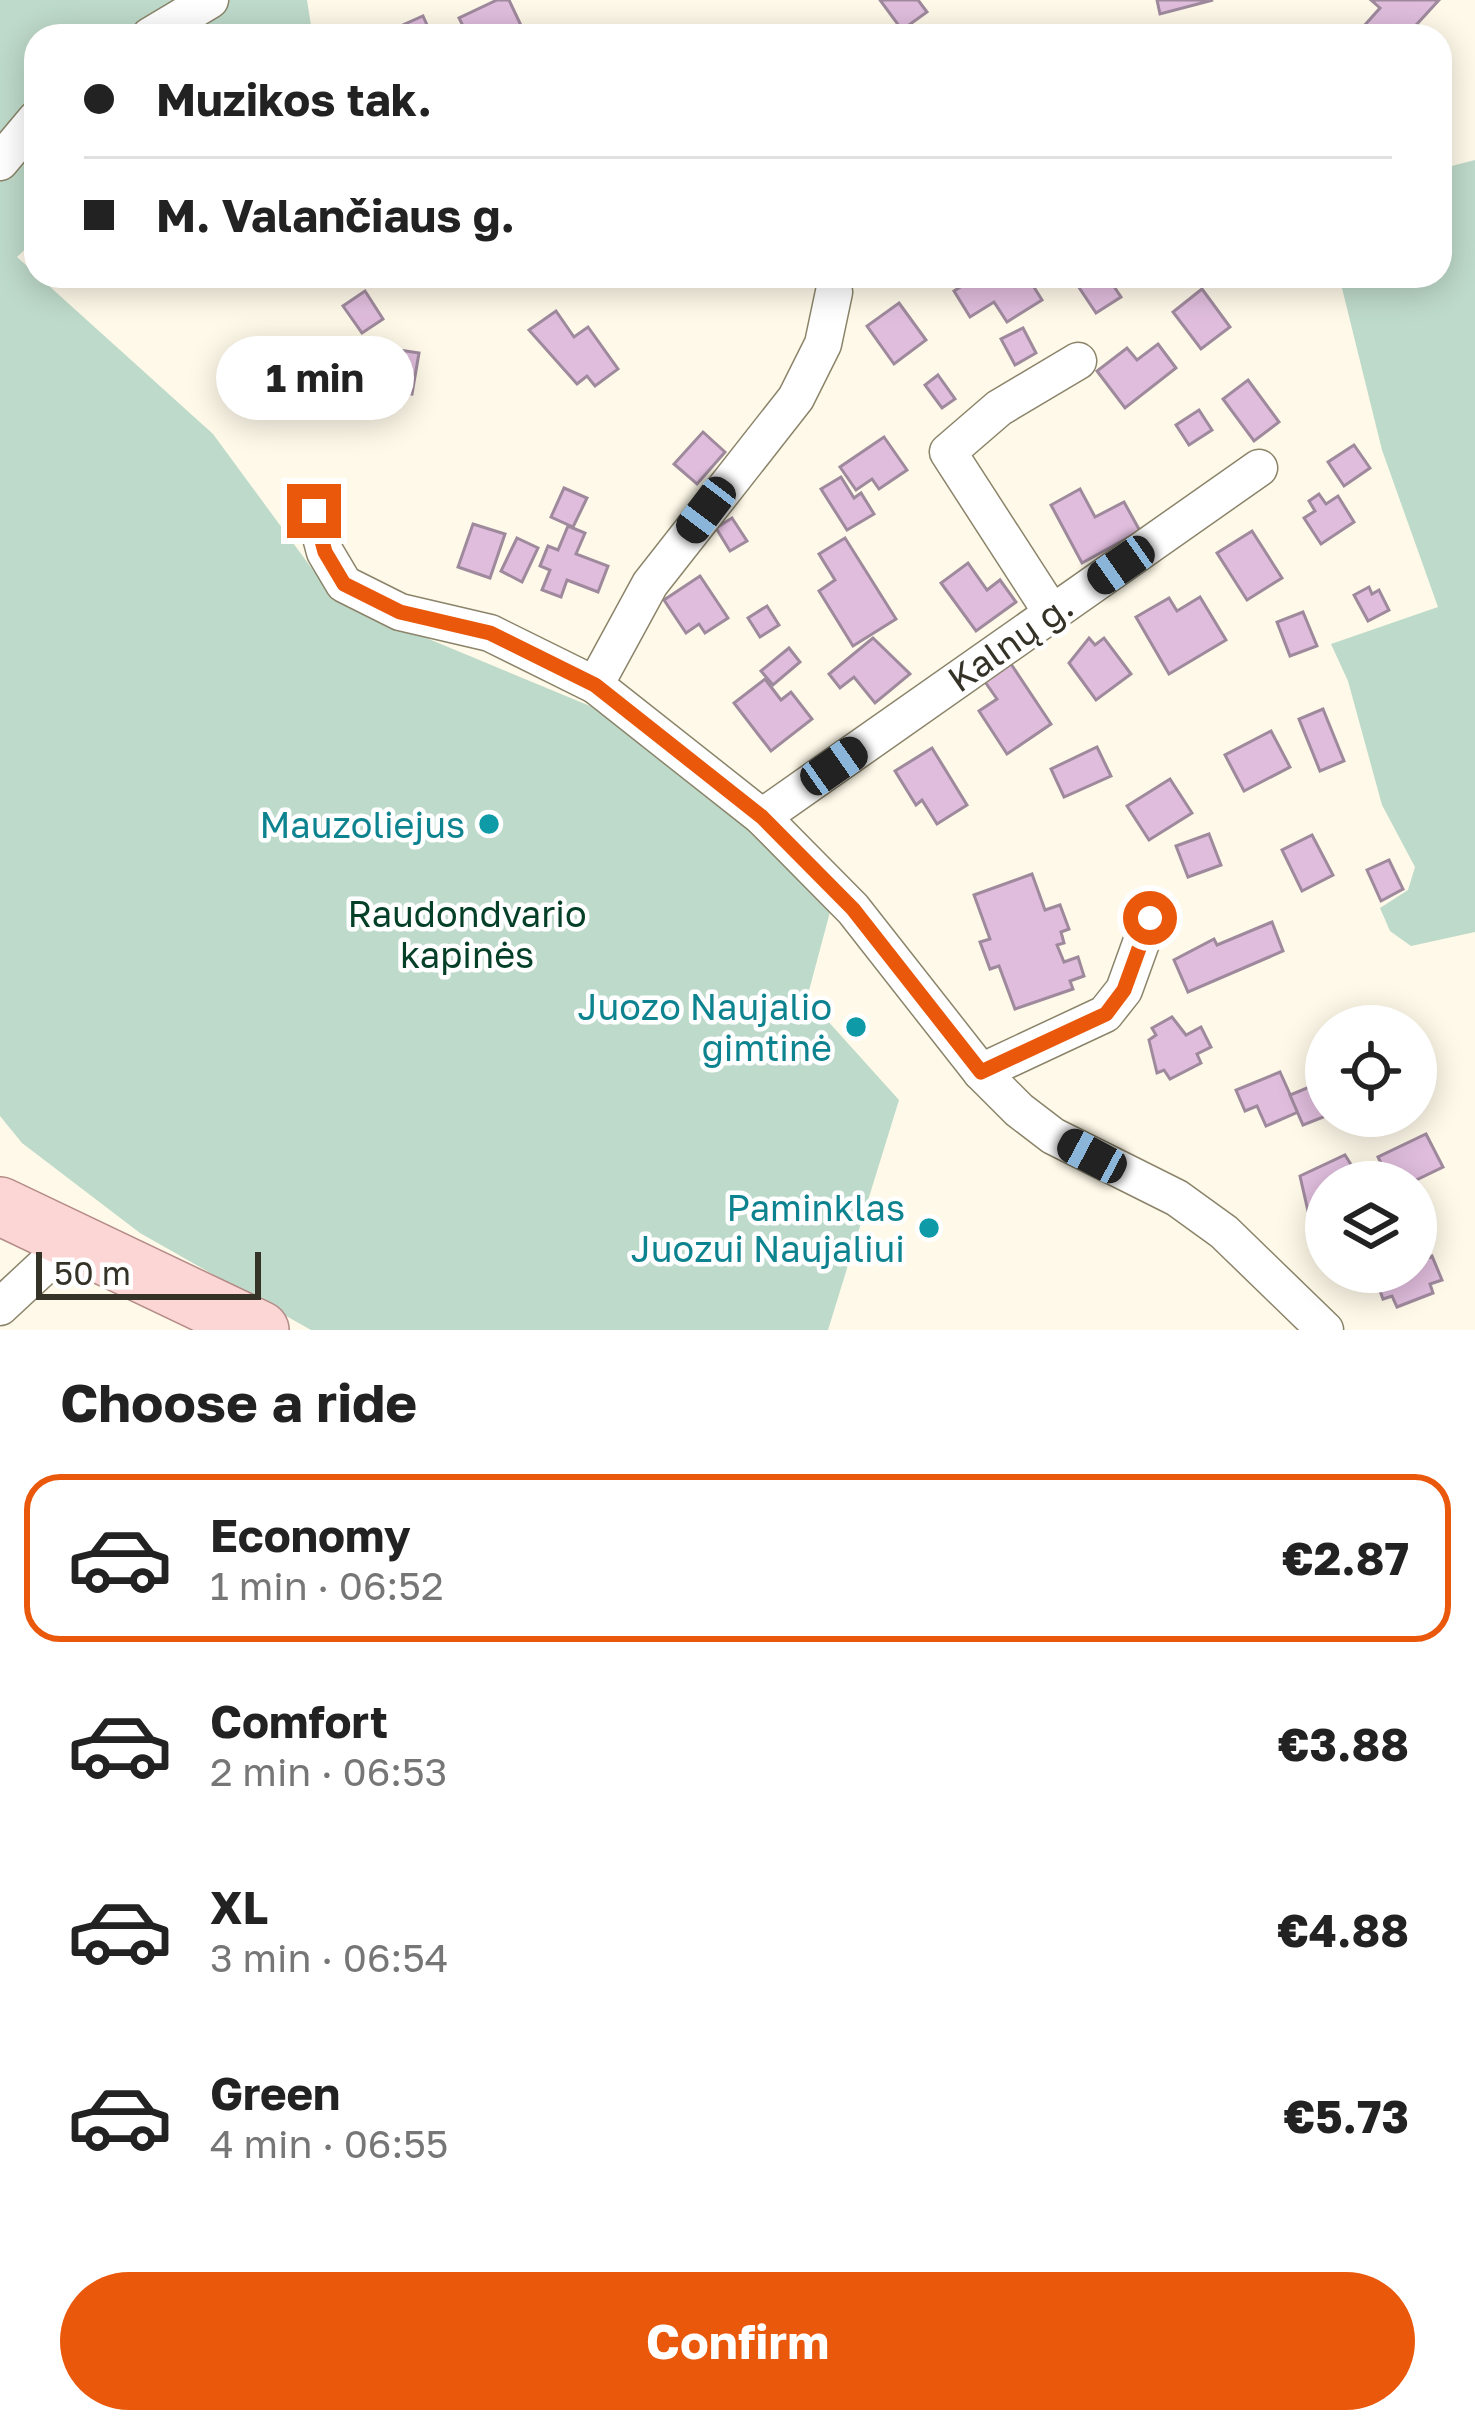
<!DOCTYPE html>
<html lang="en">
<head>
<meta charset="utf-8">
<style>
  :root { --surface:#fff; --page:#f2f2f2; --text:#222; --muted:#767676; --line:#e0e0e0; --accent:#ea580c }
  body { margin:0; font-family:"Golos Text",sans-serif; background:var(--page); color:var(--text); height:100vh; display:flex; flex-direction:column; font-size:45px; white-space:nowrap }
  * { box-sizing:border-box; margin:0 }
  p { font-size:39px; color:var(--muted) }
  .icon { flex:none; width:66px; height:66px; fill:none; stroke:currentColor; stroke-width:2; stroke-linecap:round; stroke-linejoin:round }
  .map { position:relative; height:1330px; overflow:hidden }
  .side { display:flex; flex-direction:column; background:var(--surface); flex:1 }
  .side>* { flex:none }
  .banner { position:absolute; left:24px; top:24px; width:1428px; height:264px; border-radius:36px; box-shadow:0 6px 30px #0003; display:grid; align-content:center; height:264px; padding:0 60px; background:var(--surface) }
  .tools { position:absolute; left:1305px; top:1005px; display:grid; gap:24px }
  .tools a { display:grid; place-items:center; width:132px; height:132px; border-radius:50%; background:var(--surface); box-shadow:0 6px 30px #0003; font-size:60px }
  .scale { position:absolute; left:36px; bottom:30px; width:225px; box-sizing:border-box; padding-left:12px; border:6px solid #353227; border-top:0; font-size:33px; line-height:42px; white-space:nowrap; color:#353227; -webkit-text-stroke:9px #fff; paint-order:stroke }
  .end { position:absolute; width:54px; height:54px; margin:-27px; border:15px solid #ea580c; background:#fff; box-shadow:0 0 0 6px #fff }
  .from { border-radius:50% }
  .bubble { position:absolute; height:84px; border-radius:42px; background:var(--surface); box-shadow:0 6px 30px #0003; font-size:39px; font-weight:700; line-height:84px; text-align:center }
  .car { position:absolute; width:36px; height:72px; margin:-36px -18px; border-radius:15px; box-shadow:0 0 9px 3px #0007; background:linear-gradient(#222 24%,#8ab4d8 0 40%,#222 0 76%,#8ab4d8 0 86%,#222 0) }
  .banner b { display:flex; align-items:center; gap:42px; height:114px; font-size:45px }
  .banner b+b { border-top:3px solid var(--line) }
  .banner i { width:30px; height:30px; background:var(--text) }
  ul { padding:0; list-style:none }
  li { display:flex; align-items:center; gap:36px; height:168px; margin:0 24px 18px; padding:0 36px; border:6px solid transparent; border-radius:36px }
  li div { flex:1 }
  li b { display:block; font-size:45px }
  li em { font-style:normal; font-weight:700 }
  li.selected { border-color:var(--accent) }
  li>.icon { width:108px; height:108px; stroke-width:1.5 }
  h2 { padding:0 60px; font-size:54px; line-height:144px }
  .cta { display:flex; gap:24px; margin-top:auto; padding:24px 60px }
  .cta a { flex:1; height:138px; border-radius:72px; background:var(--accent); color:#fff; font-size:48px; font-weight:700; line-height:138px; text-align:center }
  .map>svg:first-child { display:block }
  .green { fill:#bedaca }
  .building { fill:#e0bddd; stroke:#9f8a9d; stroke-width:3 }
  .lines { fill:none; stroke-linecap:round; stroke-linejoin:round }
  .street-casing { stroke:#8b846a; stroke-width:39 }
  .primary-casing { stroke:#b48b86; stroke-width:60 }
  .street { stroke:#fff; stroke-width:36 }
  .primary { stroke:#fbd6d5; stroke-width:57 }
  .route { stroke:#ea580c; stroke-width:15 }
  .culture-dot { fill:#0f9aa8; stroke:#fff; stroke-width:4.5 }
  .labels { text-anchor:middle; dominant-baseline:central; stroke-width:9; stroke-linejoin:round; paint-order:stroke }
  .street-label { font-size:36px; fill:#353227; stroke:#fff }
  .culture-label { font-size:36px; fill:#0d838f; stroke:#fff; text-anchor:end }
  .park-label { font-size:36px; fill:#043f27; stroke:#fff }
</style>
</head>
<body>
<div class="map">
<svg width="1475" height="1330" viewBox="0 0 1475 1330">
  <rect width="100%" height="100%" fill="#fef9e8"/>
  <g class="green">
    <path d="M0,0H307L312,32L305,36H36V239L17,257L213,434L335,600L590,706L737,812L830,912L807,998L899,1100L828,1330H311L140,1233L22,1143L0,1116Z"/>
    <path d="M1475,160V932L1411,946L1390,931L1380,908L1408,890L1415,867L1382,805L1348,681L1331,644L1438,607L1382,450L1339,276H1440V169Z"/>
  </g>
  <g class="building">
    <path d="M497,0H509L526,36H468L459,18Z"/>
    <path d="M880,0H918L927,12L902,30Z"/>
    <path d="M1157,0H1213L1160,14Z"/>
    <path d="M1371,0H1439L1406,36H1355L1380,8Z"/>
    <path d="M423,16L432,36H378Z"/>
    <path d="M978,276H1027L1042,300L1007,322L994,302L970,317L954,291Z"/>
    <path d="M1086,276H1107L1121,297L1096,313L1076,283Z"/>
    <path d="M1202,289L1230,327L1201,349L1173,312Z"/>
    <path d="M365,291L383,319L362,333L343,306Z"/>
    <path d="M899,303L926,340L894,364L867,326Z"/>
    <path d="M556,311L574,337L588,327L618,369L595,386L587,376L577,384L529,330Z"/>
    <path d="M1023,328L1036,353L1015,365L1001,339Z"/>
    <path d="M341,341L419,353L412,394L335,382Z"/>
    <path d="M1158,344L1176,368L1125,408L1097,371L1127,348L1137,360Z"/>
    <path d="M938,375L955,399L942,408L925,385Z"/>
    <path d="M1248,380L1279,422L1254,441L1223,399Z"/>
    <path d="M1199,410L1212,430L1189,445L1176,425Z"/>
    <path d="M703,432L725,452L697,484L674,464Z"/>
    <path d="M884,437L907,470L879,489L872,479L856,490L840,467Z"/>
    <path d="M1354,445L1370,468L1344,486L1328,462Z"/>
    <path d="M841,477L854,498L861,493L874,514L847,530L821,489Z"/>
    <path d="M564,488L587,498L573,527L551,517Z"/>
    <path d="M1080,489L1095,517L1124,502L1140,531L1082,563L1051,505Z"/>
    <path d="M1319,494L1326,504L1338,496L1354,522L1321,544L1304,518L1315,511L1309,501Z"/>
    <path d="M732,518L747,541L730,551L716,528Z"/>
    <path d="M473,524L505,534L490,578L458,567Z"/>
    <path d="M568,526L585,533L576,554L608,566L598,592L567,580L561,597L542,590L550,570L540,566L548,546L558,550Z"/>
    <path d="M1252,531L1282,578L1247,600L1217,553Z"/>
    <path d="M517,538L538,548L522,582L501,571Z"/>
    <path d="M845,538L896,619L853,646L819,591L835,580L819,554Z"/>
    <path d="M968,563L987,590L1000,580L1016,602L976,631L941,583Z"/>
    <path d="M700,576L728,618L705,633L699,624L686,633L664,600Z"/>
    <path d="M1369,587L1372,594L1379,590L1389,610L1368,621L1354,595Z"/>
    <path d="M1200,597L1226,640L1169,674L1136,617L1169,598L1177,611Z"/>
    <path d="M767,606L779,625L760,637L748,618Z"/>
    <path d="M1303,612L1317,646L1290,656L1277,622Z"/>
    <path d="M873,638L910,674L875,703L854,677L840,688L829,674Z"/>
    <path d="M1089,638L1095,645L1104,638L1131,674L1096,700L1069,663Z"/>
    <path d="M789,648L800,662L773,685L761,671Z"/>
    <path d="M1009,661L1051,724L1007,754L979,711L997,699L983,679Z"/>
    <path d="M765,679L781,700L791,692L812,719L771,751L734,703Z"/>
    <path d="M1323,709L1344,761L1320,771L1299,719Z"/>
    <path d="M1271,731L1290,767L1244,791L1225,755Z"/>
    <path d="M1097,747L1111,776L1064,797L1051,769Z"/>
    <path d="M932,748L967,805L937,824L922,800L916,805L895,771Z"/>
    <path d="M1170,779L1192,813L1149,840L1127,806Z"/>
    <path d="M493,814L500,825L485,834L478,824Z"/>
    <path d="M1209,834L1221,865L1188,877L1176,846Z"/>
    <path d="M1312,835L1333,875L1302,891L1282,850Z"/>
    <path d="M1389,860L1403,889L1381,901L1367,870Z"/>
    <path d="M1032,874L1045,910L1060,905L1069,929L1061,932L1064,943L1057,945L1064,962L1078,957L1084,976L1070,981L1073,989L1015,1009L999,966L990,969L980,942L990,939L974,895Z"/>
    <path d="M1272,922L1283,951L1188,992L1174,960L1214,939L1217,945Z"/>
    <path d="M1172,1017L1186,1035L1201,1027L1211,1047L1197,1054L1201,1063L1170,1079L1164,1070L1157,1073L1149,1040L1156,1035L1152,1028Z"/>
    <path d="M1280,1072L1298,1112L1266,1126L1257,1106L1245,1111L1236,1090Z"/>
    <path d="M1326,1080V1099L1320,1102L1326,1116L1303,1125L1290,1095Z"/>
    <path d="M1426,1134L1443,1167L1412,1182H1390L1378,1157Z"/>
    <path d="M1345,1155L1362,1182H1326V1213L1319,1217L1314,1208L1308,1211L1300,1176Z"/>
    <path d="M1416,1250L1420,1261L1432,1256L1442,1280L1430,1284L1433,1293L1397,1307L1392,1296L1383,1299L1376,1280L1385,1277L1383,1272H1416Z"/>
  </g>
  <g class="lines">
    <defs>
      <g id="street">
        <path d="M150,36L210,0"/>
        <path d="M0,162L36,119"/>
        <path d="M314,511L325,552L344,584L400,612L490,633L595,685L762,817L853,909L981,1072L1019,1110L1053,1136L1177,1198L1224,1232L1325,1330"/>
        <path d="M1052,613L948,452L999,408L1078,361"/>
        <path d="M595,685L650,584L796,398L823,344L834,292"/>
        <path d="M762,817L1259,468"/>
        <path d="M981,1072L1105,1014L1124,990L1150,918"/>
        <path d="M0,1307L73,1239"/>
      </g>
      <path id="primary" d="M0,1206L260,1330"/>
    </defs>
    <use href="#street" class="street-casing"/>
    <use href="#primary" class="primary-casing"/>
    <use href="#street" class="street"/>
    <use href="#primary" class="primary"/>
  </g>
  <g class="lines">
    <path class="route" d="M314,511L325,552L344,584L400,612L490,633L595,685L762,817L853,909L981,1072L1106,1014L1124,990L1150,918"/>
  </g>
  <g class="culture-dot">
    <circle cx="489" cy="824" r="12"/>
    <circle cx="856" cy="1027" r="12"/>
    <circle cx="929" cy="1228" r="12"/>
  </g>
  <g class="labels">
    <g class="street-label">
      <text transform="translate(1010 642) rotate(-35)">Kalnų g.</text>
    </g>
    <g class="culture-label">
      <text x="465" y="824">Mauzoliejus</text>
      <text x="832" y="1006">Juozo Naujalio<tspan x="832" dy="41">gimtinė</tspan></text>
      <text x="905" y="1207">Paminklas<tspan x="905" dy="41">Juozui Naujaliui</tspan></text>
    </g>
    <g class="park-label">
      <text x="467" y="913">Raudondvario<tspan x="467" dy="41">kapinės</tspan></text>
    </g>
  </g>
</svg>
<div class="tools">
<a><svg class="icon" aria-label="locate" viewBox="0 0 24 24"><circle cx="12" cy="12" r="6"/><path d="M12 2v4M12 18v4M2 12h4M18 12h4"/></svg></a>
<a><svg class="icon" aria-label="layers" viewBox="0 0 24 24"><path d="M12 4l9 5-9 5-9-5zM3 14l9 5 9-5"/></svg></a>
</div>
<div class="scale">50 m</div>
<i class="end from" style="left:1150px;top:918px"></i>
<i class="end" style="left:314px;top:511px"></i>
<div class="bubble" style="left:216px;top:336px;width:198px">1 min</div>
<i class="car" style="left:706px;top:510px;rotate:217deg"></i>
<i class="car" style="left:1121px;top:565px;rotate:235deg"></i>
<i class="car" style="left:834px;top:766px;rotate:55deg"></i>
<i class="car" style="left:1092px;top:1156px;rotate:298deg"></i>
<div class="banner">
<b><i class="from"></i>Muzikos tak.</b>
<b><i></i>M. Valančiaus g.</b>
</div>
</div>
<section class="side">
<h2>Choose a ride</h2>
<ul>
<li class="selected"><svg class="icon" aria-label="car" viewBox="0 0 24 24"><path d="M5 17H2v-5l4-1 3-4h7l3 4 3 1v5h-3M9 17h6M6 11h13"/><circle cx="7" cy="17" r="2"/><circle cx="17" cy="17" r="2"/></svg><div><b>Economy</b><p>1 min · 06:52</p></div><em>€2.87</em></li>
<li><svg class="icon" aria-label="car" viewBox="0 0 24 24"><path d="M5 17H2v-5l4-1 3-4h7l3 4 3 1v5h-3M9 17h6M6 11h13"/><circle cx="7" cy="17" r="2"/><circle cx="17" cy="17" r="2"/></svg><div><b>Comfort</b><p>2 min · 06:53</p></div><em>€3.88</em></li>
<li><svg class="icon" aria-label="car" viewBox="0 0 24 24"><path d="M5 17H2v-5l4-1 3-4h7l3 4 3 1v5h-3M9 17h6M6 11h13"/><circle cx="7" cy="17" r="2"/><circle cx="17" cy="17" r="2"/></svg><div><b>XL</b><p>3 min · 06:54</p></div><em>€4.88</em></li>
<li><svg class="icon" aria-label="car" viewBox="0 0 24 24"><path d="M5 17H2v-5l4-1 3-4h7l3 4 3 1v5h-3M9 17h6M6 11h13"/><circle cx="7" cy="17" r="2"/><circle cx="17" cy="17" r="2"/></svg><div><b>Green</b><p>4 min · 06:55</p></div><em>€5.73</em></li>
</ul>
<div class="cta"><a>Confirm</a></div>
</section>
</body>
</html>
